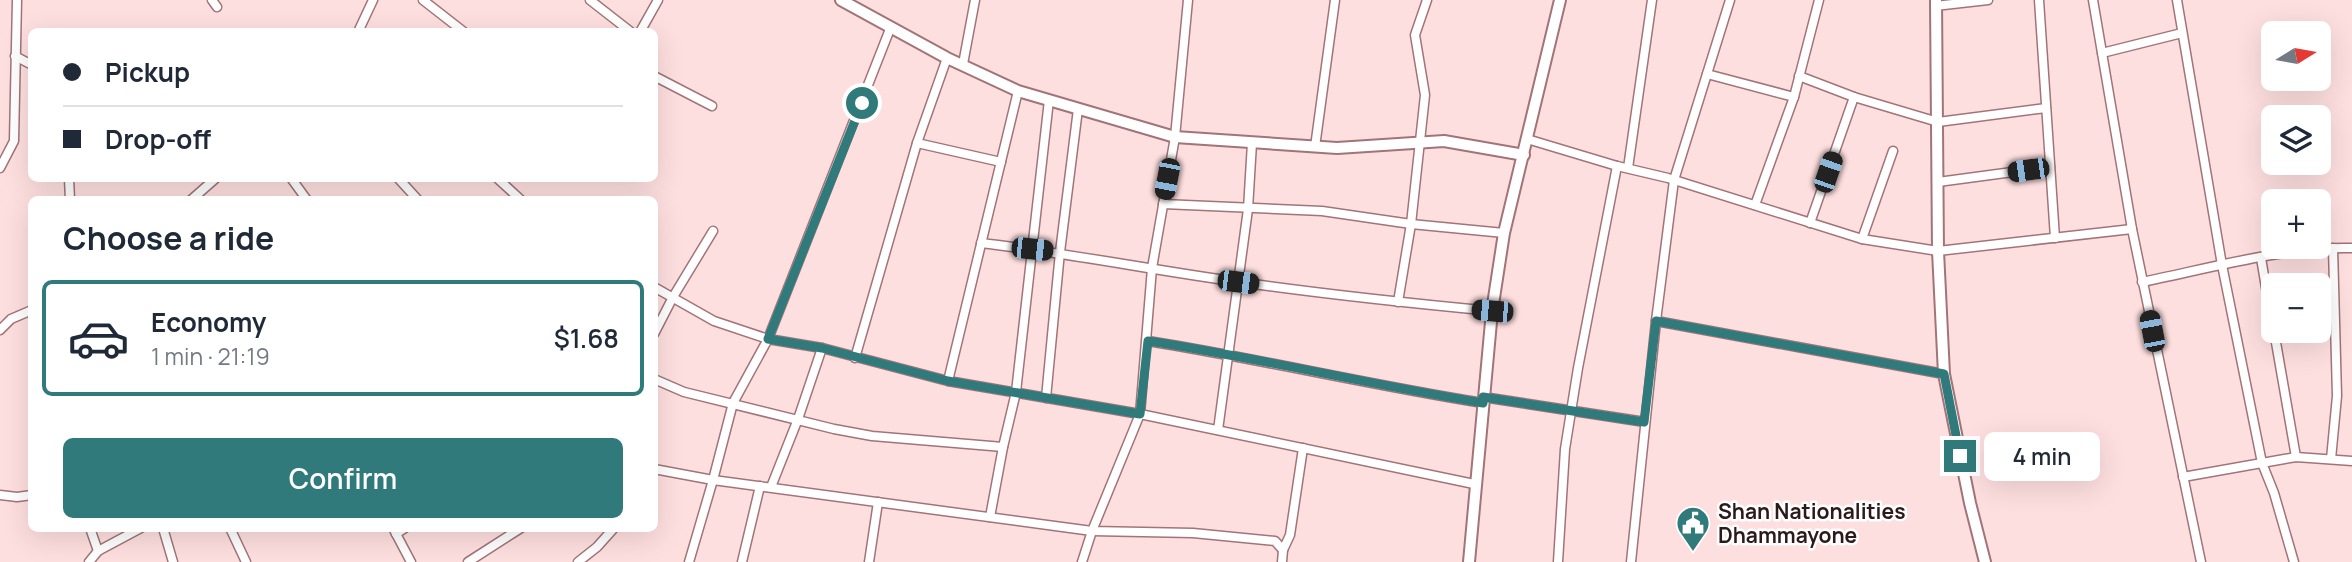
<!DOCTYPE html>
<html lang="en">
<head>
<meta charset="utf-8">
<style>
  :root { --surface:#fff; --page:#f2f2f3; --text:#1f2937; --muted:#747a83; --line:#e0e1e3; --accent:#317a7b }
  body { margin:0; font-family:Manrope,sans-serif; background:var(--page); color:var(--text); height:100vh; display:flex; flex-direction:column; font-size:26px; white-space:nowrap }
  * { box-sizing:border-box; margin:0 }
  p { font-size:23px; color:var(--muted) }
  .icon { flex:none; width:38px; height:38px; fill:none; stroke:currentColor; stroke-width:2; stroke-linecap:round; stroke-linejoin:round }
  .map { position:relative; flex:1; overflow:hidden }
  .panel { position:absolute; left:28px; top:196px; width:630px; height:336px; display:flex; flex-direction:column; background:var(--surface); border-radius:10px; box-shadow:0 7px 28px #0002 }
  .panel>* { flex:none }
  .top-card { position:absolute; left:28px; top:28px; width:630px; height:154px; border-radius:10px; box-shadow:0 7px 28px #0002; display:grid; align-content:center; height:154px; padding:0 35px; background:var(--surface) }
  .needle { width:46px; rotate:79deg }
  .fabs { position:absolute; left:2261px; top:21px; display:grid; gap:14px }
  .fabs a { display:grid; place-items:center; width:70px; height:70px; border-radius:10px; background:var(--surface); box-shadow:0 7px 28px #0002; font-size:35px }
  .end { position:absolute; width:32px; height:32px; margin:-16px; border:9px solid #317a7b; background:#fff; box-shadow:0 0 0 4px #fff }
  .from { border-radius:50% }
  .bubble { position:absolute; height:49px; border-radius:10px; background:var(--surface); box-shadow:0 7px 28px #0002; font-size:23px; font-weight:600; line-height:49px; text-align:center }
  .car { position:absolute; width:21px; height:42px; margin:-21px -10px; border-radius:9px; box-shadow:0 0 5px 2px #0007; background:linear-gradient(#222 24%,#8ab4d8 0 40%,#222 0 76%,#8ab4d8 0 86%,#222 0) }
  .top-card b { display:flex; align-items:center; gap:24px; height:66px; font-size:26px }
  .top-card b+b { border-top:2px solid var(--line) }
  .top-card i { width:18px; height:18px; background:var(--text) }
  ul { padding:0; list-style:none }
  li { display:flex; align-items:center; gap:21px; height:116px; margin:0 14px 10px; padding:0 21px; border:4px solid transparent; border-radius:10px }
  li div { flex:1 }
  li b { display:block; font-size:26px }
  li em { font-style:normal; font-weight:600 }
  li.selected { border-color:var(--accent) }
  li>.icon { width:63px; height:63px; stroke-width:1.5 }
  h2 { padding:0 35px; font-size:32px; line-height:84px }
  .cta { display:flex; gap:14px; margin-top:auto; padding:14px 35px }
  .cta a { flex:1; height:80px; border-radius:10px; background:var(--accent); color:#fff; font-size:28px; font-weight:600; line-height:80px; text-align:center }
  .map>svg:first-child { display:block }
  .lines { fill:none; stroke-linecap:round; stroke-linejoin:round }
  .street-casing { stroke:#a27477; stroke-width:11 }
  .secondary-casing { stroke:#a27477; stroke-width:14 }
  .street { stroke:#fff; stroke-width:8 }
  .secondary { stroke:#fff; stroke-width:10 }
  .route { stroke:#317a7b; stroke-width:9 }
  .labels { text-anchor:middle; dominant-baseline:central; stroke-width:5; stroke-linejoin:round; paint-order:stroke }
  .poi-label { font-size:21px; font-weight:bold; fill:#2c1a1b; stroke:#fff; text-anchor:start }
</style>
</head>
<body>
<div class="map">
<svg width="2352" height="562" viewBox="0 0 2352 562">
  <rect width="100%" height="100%" fill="#fedfdf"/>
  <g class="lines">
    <defs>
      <g id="street">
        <path d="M212,0L217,7"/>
        <path d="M423,0L464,32"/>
        <path d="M590,0L631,32"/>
        <path d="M2039,0L2055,238"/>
        <path d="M2093,0L2132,229L2201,562"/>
        <path d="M2177,0L2222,265L2262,463L2274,493L2294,562"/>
        <path d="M1935,6L1988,0"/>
        <path d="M358,32L373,0"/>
        <path d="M640,32L658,0"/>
        <path d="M2102,53L2182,33"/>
        <path d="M15,56L32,65"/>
        <path d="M963,64L975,0"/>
        <path d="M1707,74L1794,97"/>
        <path d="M654,76L712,106"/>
        <path d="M1799,76L1854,97L1938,122L2046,108"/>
        <path d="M1527,139L1617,166L1668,178L1862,239L1938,251L2132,229"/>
        <path d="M917,143L1001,162"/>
        <path d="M1315,147L1335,0"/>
        <path d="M0,168L14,141L17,0"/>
        <path d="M1628,168L1652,0"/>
        <path d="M69,178L70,200"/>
        <path d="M291,178L307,200"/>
        <path d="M398,178L418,200"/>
        <path d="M497,178L521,200"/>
        <path d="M1938,182L2050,167"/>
        <path d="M191,200L216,178"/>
        <path d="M1163,204L1322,211L1411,224L1504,233"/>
        <path d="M1755,205L1794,97L1819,0"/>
        <path d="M1810,223L1854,97"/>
        <path d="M1862,239L1893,151"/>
        <path d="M981,243C1068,253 1152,270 1239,282C1323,294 1407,303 1492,311"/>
        <path d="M2261,258L2273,329"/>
        <path d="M2142,282C2206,269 2288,246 2352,248"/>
        <path d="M654,287L714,321L768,339L822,348L948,381L1140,414L1474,484"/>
        <path d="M1398,302L1411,224L1425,95L1415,35L1427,0"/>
        <path d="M1656,321L1944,374"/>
        <path d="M0,330L11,319L32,310"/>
        <path d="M2274,331L2296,457"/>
        <path d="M654,334L673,297L713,231"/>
        <path d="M1148,341C1260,359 1370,385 1483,403"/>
        <path d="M855,358L917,143L947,58"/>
        <path d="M654,379L684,392L834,429L872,436L1003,447"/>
        <path d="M948,381L1018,91"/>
        <path d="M1483,397L1645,422"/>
        <path d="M1046,398L1060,252L1078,109"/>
        <path d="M1218,430L1248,209L1252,143"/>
        <path d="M2331,459L2337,396L2333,248"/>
        <path d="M654,469L713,480L1092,531L1193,533L1275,541L1283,550L1282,562"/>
        <path d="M2183,477L2296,457L2352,461"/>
        <path d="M771,487L798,419L822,348"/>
        <path d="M0,495L17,497L32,495"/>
        <path d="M990,517L1003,447L1016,392L1049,100"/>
        <path d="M90,528L98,551"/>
        <path d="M163,528L173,562"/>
        <path d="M230,528L246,562"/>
        <path d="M393,528L411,562"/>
        <path d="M396,534L405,528"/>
        <path d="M1283,550L1290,535L1303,448"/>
        <path d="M89,562L98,551L141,528"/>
        <path d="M468,562L521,528"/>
        <path d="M578,562L597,547L614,528"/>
        <path d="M689,562L713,480L733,403L768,339L890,29"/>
        <path d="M742,562L760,486"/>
        <path d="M869,562L878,502"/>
        <path d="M1082,562L1092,531L1140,414L1152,268L1175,137L1188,0"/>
        <path d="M1558,562L1565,449L1578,368L1617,166"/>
        <path d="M1631,562L1656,321L1674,180L1730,0"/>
      </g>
      <g id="secondary">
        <path d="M841,0L947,58L1018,91L1175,137L1337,148L1444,141L1524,155"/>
        <path d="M1936,0L1938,251L1944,374L1970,503L1985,562"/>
        <path d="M1469,562L1492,311L1504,233L1560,0"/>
      </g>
    </defs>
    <use href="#street" class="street-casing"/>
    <use href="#secondary" class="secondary-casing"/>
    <use href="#street" class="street"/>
    <use href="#secondary" class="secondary"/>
  </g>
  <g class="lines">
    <path class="route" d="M862,103L768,339L822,348L948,381L1140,414L1148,341C1260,358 1370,385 1483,403V397L1644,422L1656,321L1944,374L1960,456"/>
  </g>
  <defs>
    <symbol id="civic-pin" viewBox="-11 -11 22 30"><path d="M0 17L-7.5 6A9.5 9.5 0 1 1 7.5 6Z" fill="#317a7b" stroke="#fff"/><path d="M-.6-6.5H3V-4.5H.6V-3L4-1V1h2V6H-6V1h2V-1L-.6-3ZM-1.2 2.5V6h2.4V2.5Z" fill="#fff"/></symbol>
  </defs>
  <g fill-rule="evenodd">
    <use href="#civic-pin" x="1674" y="504" width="38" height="52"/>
  </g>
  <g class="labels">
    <g class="poi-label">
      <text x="1718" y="511">Shan Nationalities<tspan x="1718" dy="24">Dhammayone</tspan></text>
    </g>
  </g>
</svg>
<div class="fabs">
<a><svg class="needle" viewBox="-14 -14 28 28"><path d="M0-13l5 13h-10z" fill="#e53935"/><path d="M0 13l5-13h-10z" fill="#747a83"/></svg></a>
<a><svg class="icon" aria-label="layers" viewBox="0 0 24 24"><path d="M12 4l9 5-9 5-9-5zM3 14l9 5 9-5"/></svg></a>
<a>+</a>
<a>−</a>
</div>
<i class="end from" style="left:862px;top:103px"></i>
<i class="end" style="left:1960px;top:456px"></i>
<div class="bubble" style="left:1984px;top:432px;width:116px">4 min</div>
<i class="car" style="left:2028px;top:170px;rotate:262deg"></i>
<i class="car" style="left:1828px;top:172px;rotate:19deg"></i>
<i class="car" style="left:1167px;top:179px;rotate:191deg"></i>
<i class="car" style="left:1032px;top:249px;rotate:96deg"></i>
<i class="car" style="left:1238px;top:282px;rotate:97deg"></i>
<i class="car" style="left:1492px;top:311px;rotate:275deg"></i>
<i class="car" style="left:2152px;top:331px;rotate:349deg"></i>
<div class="top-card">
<b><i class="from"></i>Pickup</b>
<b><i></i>Drop-off</b>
</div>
<section class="panel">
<h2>Choose a ride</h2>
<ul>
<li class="selected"><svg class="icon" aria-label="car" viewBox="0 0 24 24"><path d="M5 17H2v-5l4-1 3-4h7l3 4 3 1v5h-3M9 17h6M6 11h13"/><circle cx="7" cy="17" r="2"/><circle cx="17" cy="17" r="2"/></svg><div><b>Economy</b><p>1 min · 21:19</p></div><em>$1.68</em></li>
</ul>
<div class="cta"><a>Confirm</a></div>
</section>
</div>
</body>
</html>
